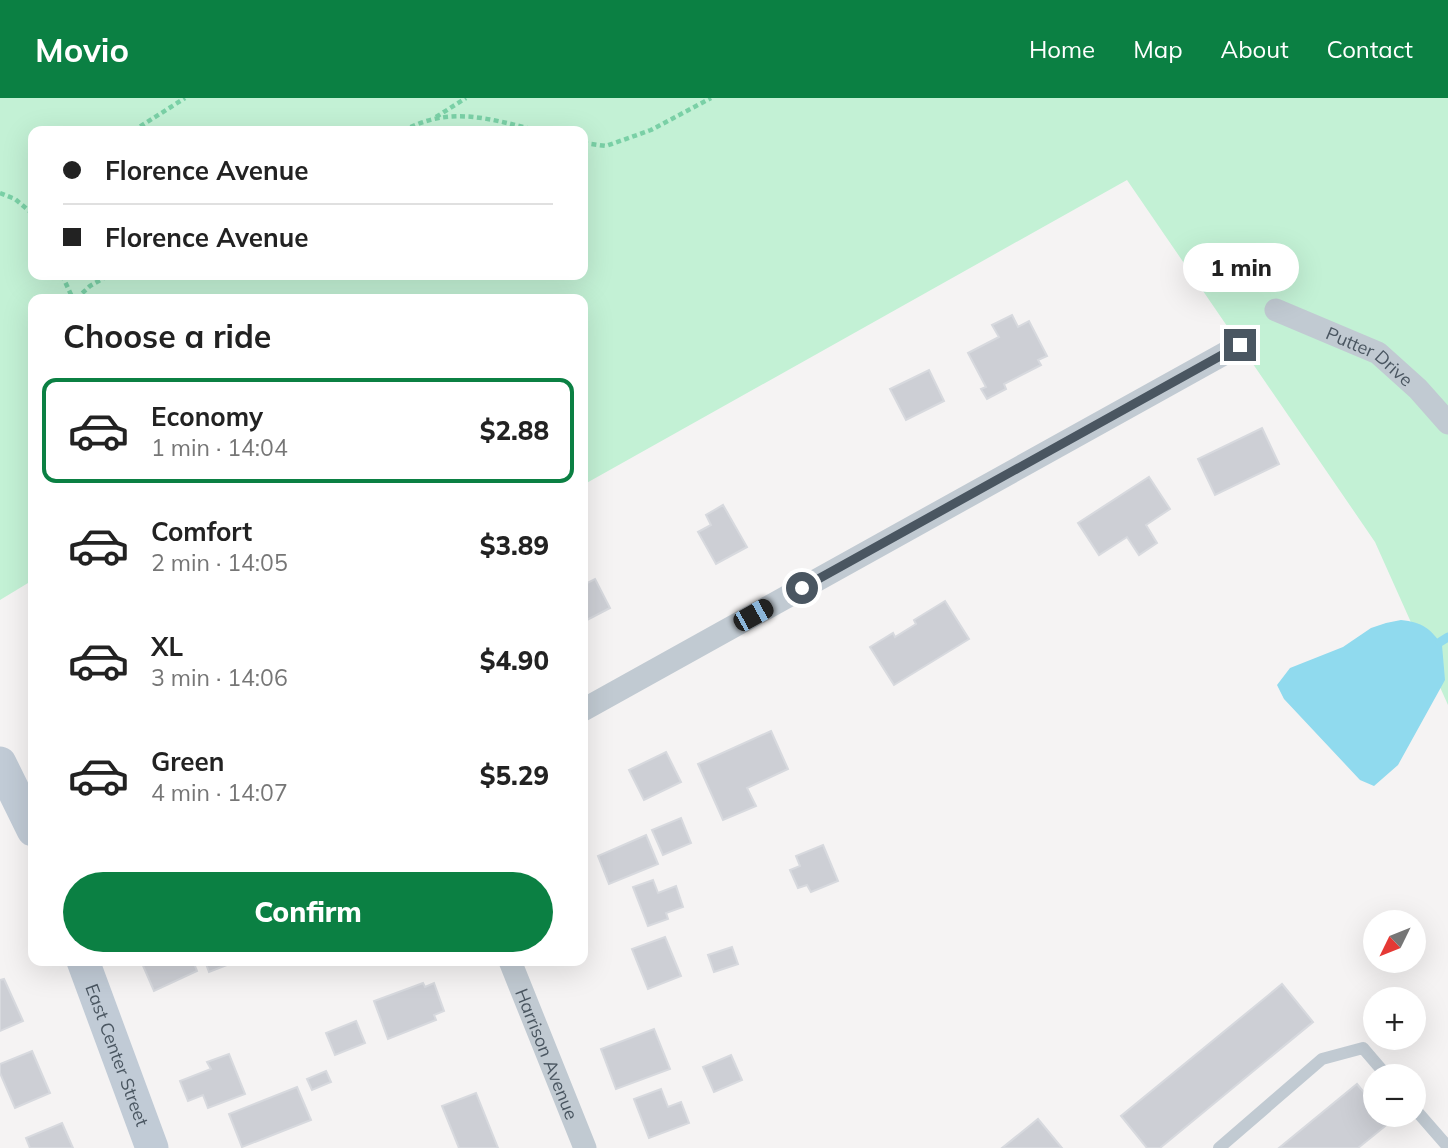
<!DOCTYPE html>
<html lang="en">
<head>
<meta charset="utf-8">
<style>
  :root { --surface:#fff; --page:#f6f6f6; --text:#222; --muted:#767676; --line:#e0e0e0; --accent:#0b8043 }
  body { margin:0; font-family:Mulish,sans-serif; background:var(--page); color:var(--text); height:100vh; display:flex; flex-direction:column; font-size:26px; white-space:nowrap }
  * { box-sizing:border-box; margin:0 }
  p { font-size:23px; color:var(--muted) }
  .icon { flex:none; width:38px; height:38px; fill:none; stroke:currentColor; stroke-width:2; stroke-linecap:round; stroke-linejoin:round }
  .map { position:relative; flex:1; overflow:hidden }
  .sheet { position:absolute; left:28px; top:196px; width:560px; height:672px; display:flex; flex-direction:column; background:var(--surface); border-radius:14px; box-shadow:0 7px 28px #0002 }
  .sheet>* { flex:none }
  .hud { position:absolute; left:28px; top:28px; width:560px; height:154px; border-radius:14px; box-shadow:0 7px 28px #0002; display:grid; align-content:center; height:154px; padding:0 35px; background:var(--surface) }
  .needle { width:46px; rotate:227deg }
  .buttons { position:absolute; left:1363px; top:812px; display:grid; gap:14px }
  .buttons a { display:grid; place-items:center; width:63px; height:63px; border-radius:50%; background:var(--surface); box-shadow:0 7px 28px #0002; font-size:35px }
  .end { position:absolute; width:32px; height:32px; margin:-16px; border:9px solid #4a5661; background:#fff; box-shadow:0 0 0 4px #fff }
  .from { border-radius:50% }
  .bubble { position:absolute; height:49px; border-radius:24px; background:var(--surface); box-shadow:0 7px 28px #0002; font-size:23px; font-weight:800; line-height:49px; text-align:center }
  .car { position:absolute; width:21px; height:42px; margin:-21px -10px; border-radius:9px; box-shadow:0 0 5px 2px #0007; background:linear-gradient(#222 24%,#8ab4d8 0 40%,#222 0 76%,#8ab4d8 0 86%,#222 0) }
  .hud b { display:flex; align-items:center; gap:24px; height:66px; font-size:26px }
  .hud b+b { border-top:2px solid var(--line) }
  .hud i { width:18px; height:18px; background:var(--text) }
  ul { padding:0; list-style:none }
  li { display:flex; align-items:center; gap:21px; height:105px; margin:0 14px 10px; padding:0 21px; border:4px solid transparent; border-radius:14px }
  li div { flex:1 }
  li b { display:block; font-size:26px }
  li em { font-style:normal; font-weight:800 }
  li.current { border-color:var(--accent) }
  li>.icon { width:63px; height:63px; stroke-width:1.5 }
  h2 { padding:0 35px; font-size:32px; line-height:84px }
  .cta { display:flex; gap:14px; margin-top:auto; padding:14px 35px }
  .cta a { flex:1; height:80px; border-radius:42px; background:var(--accent); color:#fff; font-size:28px; font-weight:800; line-height:80px; text-align:center }
  header { display:flex; align-items:center; gap:42px; box-sizing:border-box; height:98px; padding:0 35px; background:var(--accent); color:#fff }
  header strong { font-size:33px }
  nav { display:flex; gap:38px; margin-inline-start:auto; font-size:24px }
  .map>svg:first-child { display:block }
  .green { fill:#c3f1d5; fill-rule:evenodd }
  .water { fill:#90daee }
  .lines { fill:none; stroke-linecap:round; stroke-linejoin:round }
  .stream { stroke:#90daee; stroke-width:9 }
  .building { fill:#cdcfd5; stroke:#d7d9de; stroke-width:2 }
  .path { stroke:#7ad0a6; stroke-width:4.5; stroke-dasharray:5 3.5; stroke-linecap:butt }
  .service { stroke:#c1cad2; stroke-width:12 }
  .minor { stroke:#c1cad2; stroke-width:23 }
  .secondary { stroke:#c1cbd6; stroke-width:33 }
  .route { stroke:#4a5661; stroke-width:9 }
  .labels { text-anchor:middle; dominant-baseline:central; stroke-width:5; stroke-linejoin:round; paint-order:stroke }
  .street-label { font-size:18px; fill:#4a5661; stroke:#fff }
</style>
</head>
<body>
<header>
<strong>Movio</strong>
<nav><a>Home</a><a>Map</a><a>About</a><a>Contact</a></nav>
</header>
<div class="map">
<svg width="1448" height="1050" viewBox="0 0 1448 1050">
  <rect width="100%" height="100%" fill="#f5f3f3"/>
  <path class="green" d="M0,0H1448V607L1375,444L1127,82L583,387V201H33V482L0,502ZM33,33H583V177H33Z"/>
  <path class="water" d="M1401,522C1422,524 1431,531 1442,547L1445,582L1398,667L1374,688L1360,682L1284,601L1277,587L1290,570L1343,549L1371,530L1386,525Z"/>
  <g class="lines">
    <path class="stream" d="M1440,544L1448,539"/>
  </g>
  <g class="building">
    <path d="M1012,217L1018,229L1029,223L1047,258L1038,262L1041,267L1004,286L1006,291L987,301L981,291L986,289L968,255L999,239L992,227Z"/>
    <path d="M929,272L944,303L906,322L890,291Z"/>
    <path d="M1262,330L1279,366L1215,397L1198,361Z"/>
    <path d="M1149,379L1170,411L1146,427L1157,445L1139,457L1127,439L1099,457L1078,425Z"/>
    <path d="M723,407L747,449L716,466L698,434L711,427L706,417Z"/>
    <path d="M595,481L610,510L583,524V487Z"/>
    <path d="M945,503L969,541L894,587L870,549L893,535L895,539L916,526L914,522Z"/>
    <path d="M771,633L788,671L747,690L756,708L723,722L698,666Z"/>
    <path d="M666,654L681,684L644,702L629,672Z"/>
    <path d="M681,720L691,745L663,757L652,732Z"/>
    <path d="M646,737L658,766L609,786L598,758Z"/>
    <path d="M823,747L838,783L811,794L807,787L798,790L790,772L800,768L796,758Z"/>
    <path d="M653,782L658,795L676,788L683,809L666,815L668,821L648,828L633,789Z"/>
    <path d="M665,839L681,878L648,891L632,851Z"/>
    <path d="M732,849L738,866L714,874L708,857Z"/>
    <path d="M141,863H193L197,873L154,893Z"/>
    <path d="M205,863H237L209,874Z"/>
    <path d="M4,881L23,923L0,933V882Z"/>
    <path d="M423,885L425,889L434,885L444,913L434,917L436,922L388,941L374,903Z"/>
    <path d="M1282,886L1313,924L1160,1050H1147L1121,1018Z"/>
    <path d="M356,923L365,945L335,957L326,935Z"/>
    <path d="M654,931L670,971L616,991L601,951Z"/>
    <path d="M32,953L50,995L15,1010L0,975V966Z"/>
    <path d="M229,956L245,996L208,1010L203,997L188,1003L180,983L211,971L207,964Z"/>
    <path d="M731,957L742,982L714,994L703,969Z"/>
    <path d="M326,973L331,984L312,992L307,981Z"/>
    <path d="M1357,986L1376,1009V1017H1382L1389,1025L1358,1050H1279Z"/>
    <path d="M297,989L311,1022L242,1049L229,1016Z"/>
    <path d="M661,991L668,1009L681,1004L689,1025L649,1040L634,1001Z"/>
    <path d="M476,995L498,1050H459L442,1008Z"/>
    <path d="M1038,1021L1062,1050H1002Z"/>
    <path d="M62,1025L73,1050H30L26,1040Z"/>
  </g>
  <g class="lines">
    <g class="path">
      <path d="M436,19L466,0"/>
      <path d="M133,33L185,0"/>
      <path d="M403,33C450,7 490,21 539,33"/>
      <path d="M583,45L606,48L651,32L711,0"/>
      <path d="M0,95L15,101L33,116"/>
      <path d="M62,177L73,201"/>
      <path d="M76,201L90,188L109,177"/>
    </g>
    <g class="service">
      <path d="M1414,1010L1448,1049"/>
      <path d="M1219,1050L1322,961L1363,950L1387,978"/>
    </g>
    <g class="minor">
      <path id="s1" d="M1276,212L1378,255L1418,291L1448,325"/>
      <path d="M583,612L1240,247"/>
      <path id="s2" d="M510,863L585,1050"/>
    </g>
    <g class="secondary">
      <path d="M0,665L33,732"/>
      <path id="s3" d="M83,863L152,1050"/>
    </g>
  </g>
  <g class="lines">
    <path class="route" d="M802,490L1240,247"/>
  </g>
  <g class="labels">
    <g class="street-label">
      <text stroke="none"><textPath href="#s1" startOffset="105">Putter Drive</textPath></text>
      <text stroke="none"><textPath href="#s3" startOffset="100">East Center Street</textPath></text>
      <text stroke="none"><textPath href="#s2" startOffset="100">Harrison Avenue</textPath></text>
    </g>
  </g>
</svg>
<div class="buttons">
<a><svg class="needle" viewBox="-14 -14 28 28"><path d="M0-13l5 13h-10z" fill="#e53935"/><path d="M0 13l5-13h-10z" fill="#767676"/></svg></a>
<a>+</a>
<a>−</a>
</div>
<i class="end from" style="left:802px;top:490px"></i>
<i class="end" style="left:1240px;top:247px"></i>
<div class="bubble" style="left:1183px;top:145px;width:116px">1 min</div>
<i class="car" style="left:753px;top:517px;rotate:61deg"></i>
<div class="hud">
<b><i class="from"></i>Florence Avenue</b>
<b><i></i>Florence Avenue</b>
</div>
<section class="sheet">
<h2>Choose a ride</h2>
<ul>
<li class="current"><svg class="icon" aria-label="car" viewBox="0 0 24 24"><path d="M5 17H2v-5l4-1 3-4h7l3 4 3 1v5h-3M9 17h6M6 11h13"/><circle cx="7" cy="17" r="2"/><circle cx="17" cy="17" r="2"/></svg><div><b>Economy</b><p>1 min · 14:04</p></div><em>$2.88</em></li>
<li><svg class="icon" aria-label="car" viewBox="0 0 24 24"><path d="M5 17H2v-5l4-1 3-4h7l3 4 3 1v5h-3M9 17h6M6 11h13"/><circle cx="7" cy="17" r="2"/><circle cx="17" cy="17" r="2"/></svg><div><b>Comfort</b><p>2 min · 14:05</p></div><em>$3.89</em></li>
<li><svg class="icon" aria-label="car" viewBox="0 0 24 24"><path d="M5 17H2v-5l4-1 3-4h7l3 4 3 1v5h-3M9 17h6M6 11h13"/><circle cx="7" cy="17" r="2"/><circle cx="17" cy="17" r="2"/></svg><div><b>XL</b><p>3 min · 14:06</p></div><em>$4.90</em></li>
<li><svg class="icon" aria-label="car" viewBox="0 0 24 24"><path d="M5 17H2v-5l4-1 3-4h7l3 4 3 1v5h-3M9 17h6M6 11h13"/><circle cx="7" cy="17" r="2"/><circle cx="17" cy="17" r="2"/></svg><div><b>Green</b><p>4 min · 14:07</p></div><em>$5.29</em></li>
</ul>
<div class="cta"><a>Confirm</a></div>
</section>
</div>
</body>
</html>
